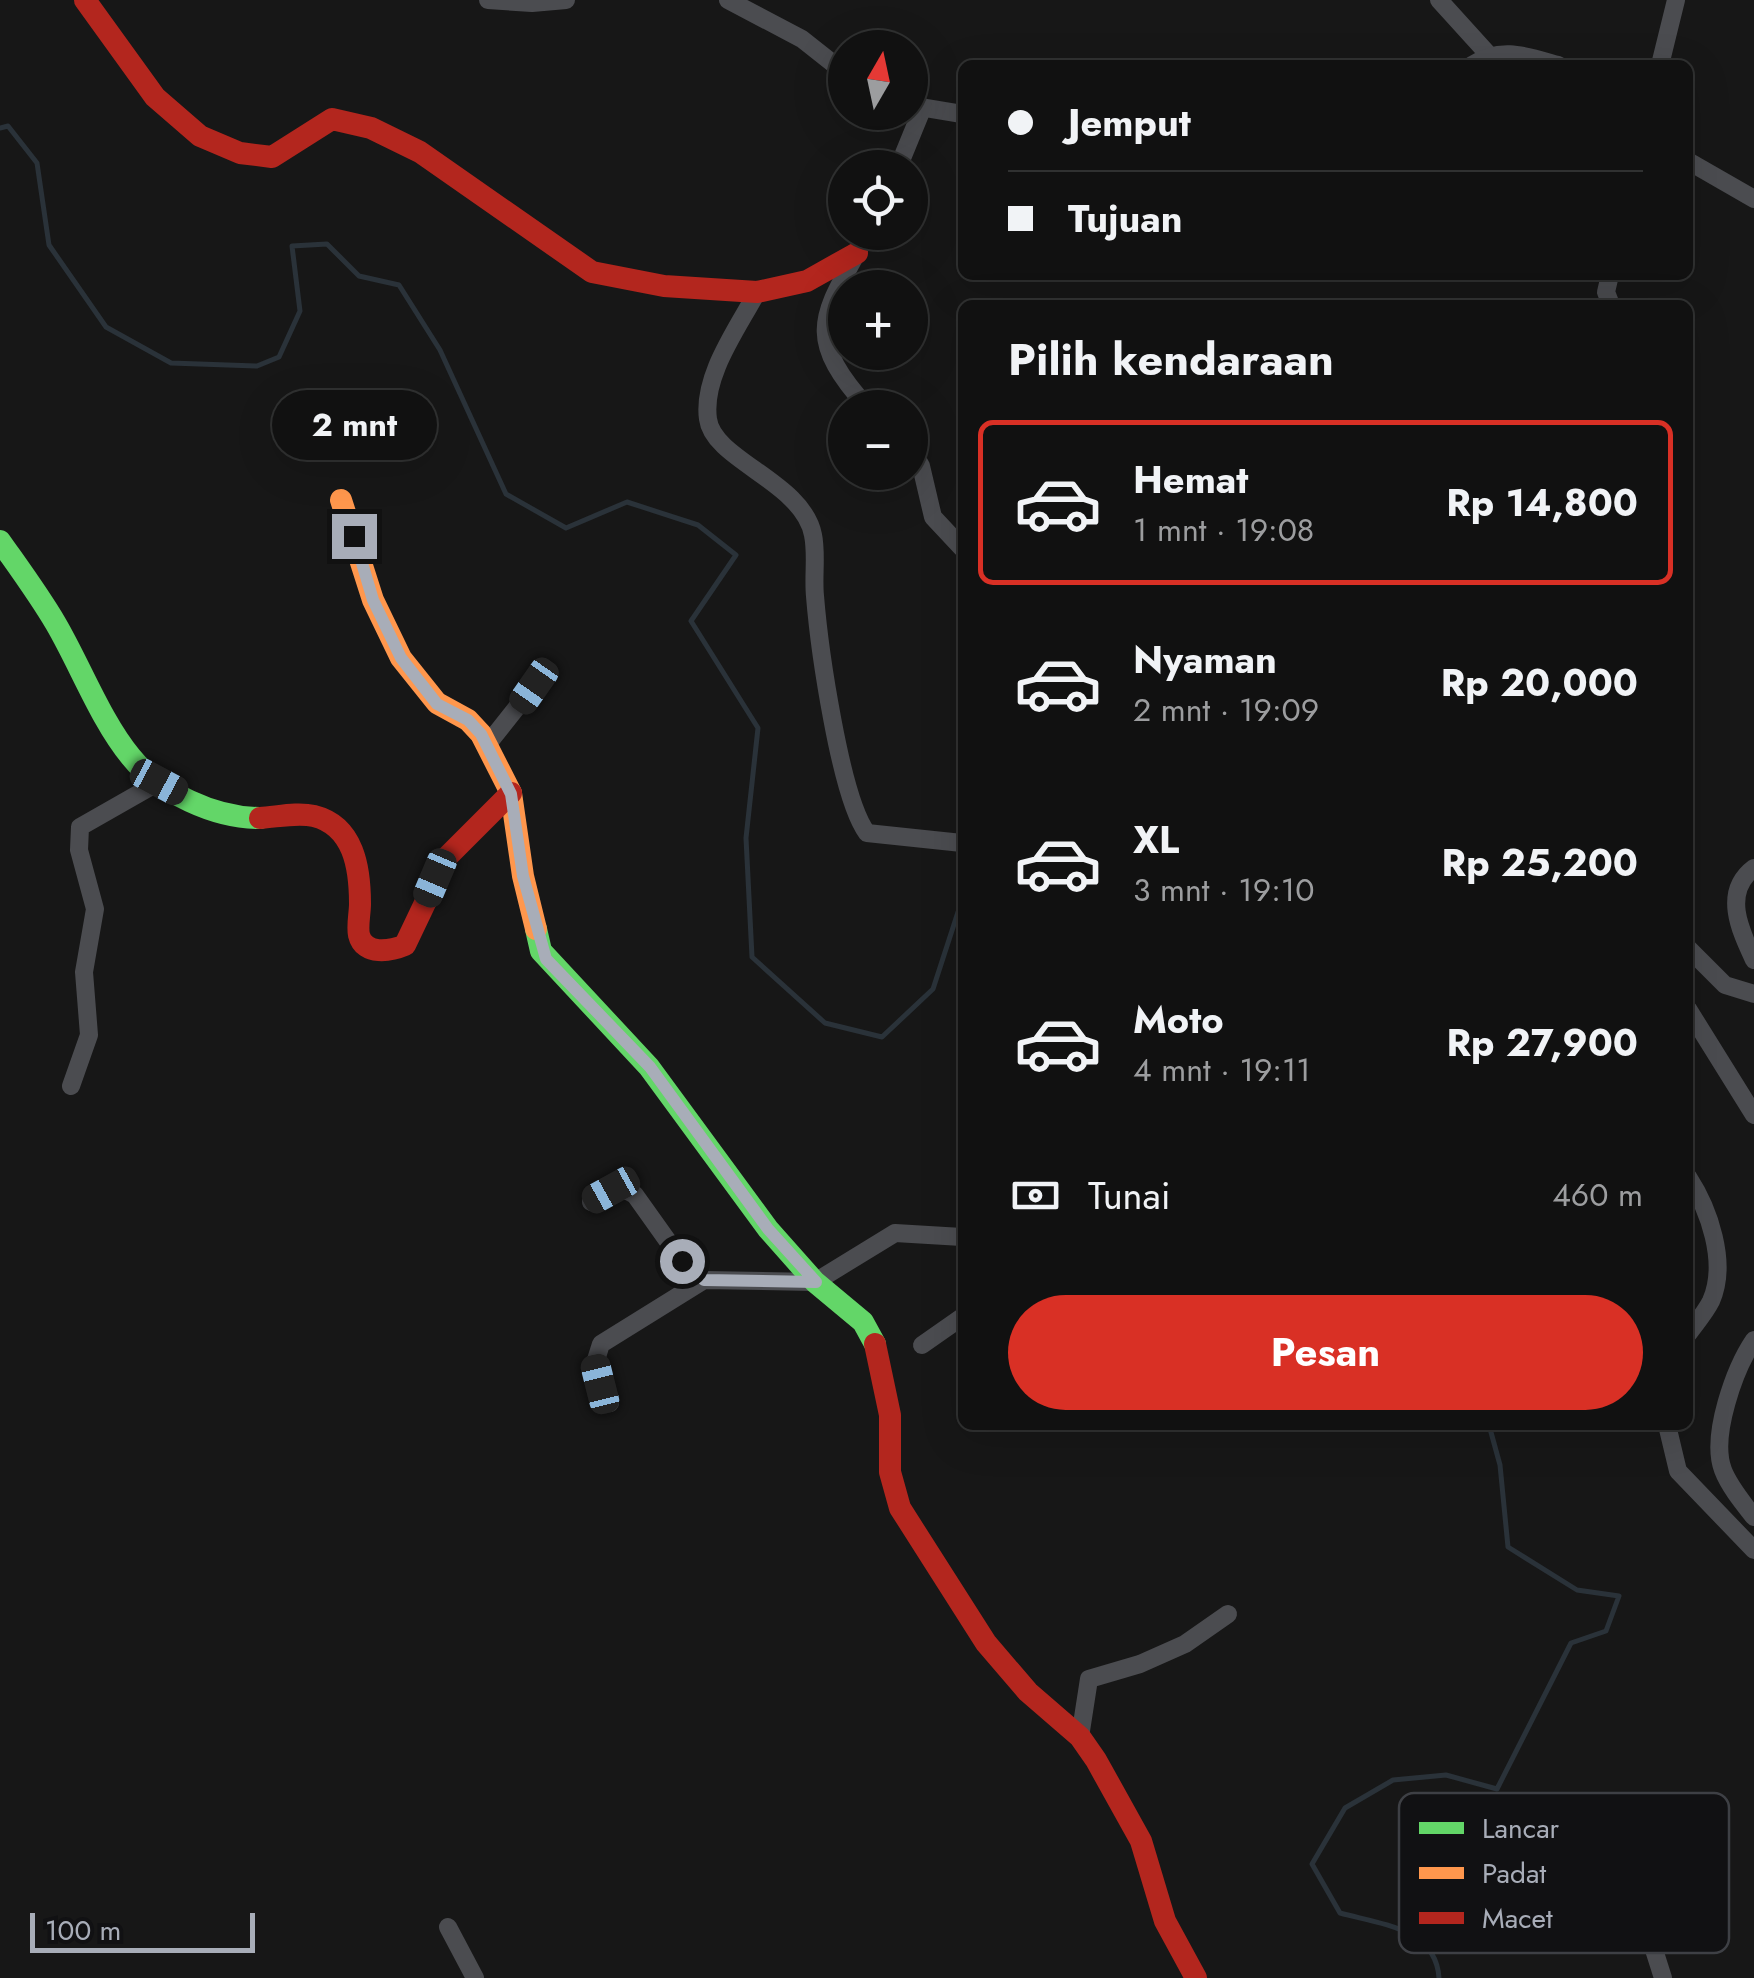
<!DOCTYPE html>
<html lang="id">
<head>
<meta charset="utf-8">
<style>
  :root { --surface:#111; --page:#1a1a1a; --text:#f1f3f6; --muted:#9c9d9f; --line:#303131; --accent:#d93025 }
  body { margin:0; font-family:Jost,sans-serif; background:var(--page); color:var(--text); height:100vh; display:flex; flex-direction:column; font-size:38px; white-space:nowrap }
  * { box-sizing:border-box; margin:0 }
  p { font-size:32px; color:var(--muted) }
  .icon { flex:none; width:55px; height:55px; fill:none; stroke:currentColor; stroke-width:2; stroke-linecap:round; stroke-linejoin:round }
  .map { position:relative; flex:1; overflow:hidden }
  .details { position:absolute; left:958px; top:300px; width:735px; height:1130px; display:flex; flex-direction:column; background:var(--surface); border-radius:15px; box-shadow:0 10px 40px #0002,0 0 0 2px var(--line) }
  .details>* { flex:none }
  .guide { position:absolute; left:958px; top:60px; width:735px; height:220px; border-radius:15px; box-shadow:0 10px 40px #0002,0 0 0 2px var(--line); display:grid; align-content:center; height:220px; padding:0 50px; background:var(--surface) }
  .needle { width:65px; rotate:9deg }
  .controls { position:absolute; left:828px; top:30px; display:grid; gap:20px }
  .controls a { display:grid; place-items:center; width:100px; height:100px; border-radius:50%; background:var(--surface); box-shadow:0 10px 40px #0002,0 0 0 2px var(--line); font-size:50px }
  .scale { position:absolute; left:30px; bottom:25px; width:225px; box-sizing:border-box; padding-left:10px; border:5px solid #a8adb8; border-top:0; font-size:28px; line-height:35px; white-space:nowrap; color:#a8adb8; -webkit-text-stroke:8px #111113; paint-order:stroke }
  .end { position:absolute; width:45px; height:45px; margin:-22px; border:12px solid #a8adb8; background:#111; box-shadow:0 0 0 5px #111 }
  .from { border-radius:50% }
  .bubble { position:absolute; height:70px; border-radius:35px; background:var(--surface); box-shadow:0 10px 40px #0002,0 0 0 2px var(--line); font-size:32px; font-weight:700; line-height:70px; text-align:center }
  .car { position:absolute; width:30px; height:60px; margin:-30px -15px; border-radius:12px; box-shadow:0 0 8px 2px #0007; background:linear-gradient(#222 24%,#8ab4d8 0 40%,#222 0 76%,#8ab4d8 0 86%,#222 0) }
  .guide b { display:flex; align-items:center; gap:35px; height:95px; font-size:38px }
  .guide b+b { border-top:2px solid var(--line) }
  .guide i { width:25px; height:25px; background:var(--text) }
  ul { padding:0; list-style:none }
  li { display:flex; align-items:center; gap:30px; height:165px; margin:0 20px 15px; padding:0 30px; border:5px solid transparent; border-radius:15px }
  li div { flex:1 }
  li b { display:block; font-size:38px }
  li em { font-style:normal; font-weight:700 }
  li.active { border-color:var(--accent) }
  li>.icon { width:90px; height:90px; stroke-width:1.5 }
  h2 { padding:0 50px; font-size:45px; line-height:120px }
  .pay { display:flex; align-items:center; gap:25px; height:110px; padding:0 50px; font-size:38px }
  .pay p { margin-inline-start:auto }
  .primary-button { display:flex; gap:20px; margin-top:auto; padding:20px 50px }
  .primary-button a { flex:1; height:115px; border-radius:60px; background:var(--accent); color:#fff; font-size:40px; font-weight:700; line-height:115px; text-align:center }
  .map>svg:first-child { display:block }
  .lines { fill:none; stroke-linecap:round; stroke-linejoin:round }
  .stream { stroke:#2a3239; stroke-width:5 }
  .street { stroke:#4b4c50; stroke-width:18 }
  .fast { stroke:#63d668; stroke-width:22 }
  .slow { stroke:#ff974d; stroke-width:22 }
  .jam { stroke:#b3261e; stroke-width:22 }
  .route { stroke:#a8adb8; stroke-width:12 }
  .key { fill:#111113; stroke:#3e4045; stroke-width:2.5 }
  .key-label { font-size:28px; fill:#a8adb8 }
</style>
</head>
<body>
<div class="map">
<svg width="1754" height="1978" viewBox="0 0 1754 1978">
  <rect width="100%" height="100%" fill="#171717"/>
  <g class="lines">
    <g class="stream">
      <path d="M0,128L8,126L37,163L49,245L106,327L171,363L257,366L279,357L300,311L292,246L327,244L359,276L399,285L440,350L506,494L566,528L627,502L698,525L736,555L691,621L758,728L746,838L752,957L825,1023L882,1037L933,989L959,909H962"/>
      <path d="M1439,1978C1436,1928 1380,1924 1340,1913L1312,1864L1345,1808L1393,1780L1446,1775L1497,1789L1571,1643L1606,1631L1619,1596L1577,1590L1508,1547L1500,1465L1489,1425"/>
    </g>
    <g class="street">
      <path d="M488,0L532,3L566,0"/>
      <path d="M728,0L802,39L845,73"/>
      <path d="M1439,0L1488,54"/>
      <path d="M1472,65C1501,46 1526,56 1558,65"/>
      <path d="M1660,65L1676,0"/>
      <path d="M914,106L962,114"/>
      <path d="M1688,161L1754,199"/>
      <path d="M898,168L923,107"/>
      <path d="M868,232C827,312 798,331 868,408"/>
      <path d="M1610,275L1606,292L1611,305"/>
      <path d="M757,292C738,328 702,376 708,419C713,460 803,482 813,535C817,554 813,576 815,596C819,646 840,797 867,833L962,843"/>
      <path d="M910,446L921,466L933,517L962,548"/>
      <path d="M487,745L533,687"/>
      <path d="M1754,868C1722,892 1740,930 1754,960"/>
      <path d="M1688,948L1725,985L1754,994"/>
      <path d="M1688,1009L1754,1115"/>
      <path d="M71,1086L89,1035L84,972L95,909L79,850L80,827L159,782"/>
      <path d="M1688,1177C1709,1209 1728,1263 1711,1301C1705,1313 1696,1323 1688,1334"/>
      <path d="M591,1202C606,1193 619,1184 635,1195L682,1261L704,1280"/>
      <path d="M1754,1340C1735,1368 1710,1436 1723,1470C1729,1486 1743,1503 1754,1517"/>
      <path d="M922,1345L962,1317"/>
      <path d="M610,1403L595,1363L601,1344L704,1280L815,1282L895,1233L962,1237"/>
      <path d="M1667,1425L1678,1471L1754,1550"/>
      <path d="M1080,1737L1089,1679L1140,1664L1185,1644L1228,1614"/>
      <path d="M1607,1867L1636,1893L1663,1978"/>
      <path d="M448,1927L475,1978"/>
    </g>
    <g class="fast">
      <path d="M0,541C19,568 39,595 56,624C80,665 101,721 131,757C160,793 215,818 260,818"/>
      <path d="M536,929L541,951L649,1067L768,1229L815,1282L863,1322L875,1344"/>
    </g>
    <path class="slow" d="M341,500L373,600L401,658L437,703L468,720L481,734L511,793L523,876L536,929"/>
    <g class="jam">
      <path d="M85,0L155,97L200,136L240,153L272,157L332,119L371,128L420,152L592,272L664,286L757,292L807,281L857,253"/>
      <path d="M260,818C277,817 297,812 314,816C354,826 360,868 360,904C360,913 357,926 359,935C364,956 391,951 405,945L447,857L511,793"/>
      <path d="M875,1344L890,1415V1472L900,1508L986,1643L1028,1692L1080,1737L1096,1760L1141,1841L1165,1921L1196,1978"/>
    </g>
  </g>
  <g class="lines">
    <path class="route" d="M354,536L373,600L401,658L437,704L468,720L481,734L511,794L523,876L546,959L650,1067L768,1229L816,1282L704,1280L682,1261"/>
  </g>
  <rect x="1399" y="1793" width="330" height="160" rx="15" class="key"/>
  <rect x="1419" y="1822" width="45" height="12" fill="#63d668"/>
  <rect x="1419" y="1867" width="45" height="12" fill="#ff974d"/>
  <rect x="1419" y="1912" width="45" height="12" fill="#b3261e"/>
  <g class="key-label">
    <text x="1482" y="1838">Lancar</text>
    <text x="1482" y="1883">Padat</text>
    <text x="1482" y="1928">Macet</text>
  </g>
</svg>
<div class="controls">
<a><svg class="needle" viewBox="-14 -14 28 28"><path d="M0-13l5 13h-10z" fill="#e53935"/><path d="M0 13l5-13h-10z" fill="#9c9d9f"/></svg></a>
<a><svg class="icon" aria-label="locate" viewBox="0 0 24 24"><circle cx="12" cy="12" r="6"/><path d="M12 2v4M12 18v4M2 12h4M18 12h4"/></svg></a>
<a>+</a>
<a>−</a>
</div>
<div class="scale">100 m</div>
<i class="end from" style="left:682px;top:1261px"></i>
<i class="end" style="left:354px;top:536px"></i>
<div class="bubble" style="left:272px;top:390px;width:165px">2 mnt</div>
<i class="car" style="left:534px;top:686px;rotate:215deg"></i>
<i class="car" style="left:159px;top:782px;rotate:118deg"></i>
<i class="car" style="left:435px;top:878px;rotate:203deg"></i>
<i class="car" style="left:611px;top:1190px;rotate:241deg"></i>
<i class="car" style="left:600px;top:1384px;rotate:346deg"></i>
<div class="guide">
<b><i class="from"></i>Jemput</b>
<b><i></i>Tujuan</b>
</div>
<section class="details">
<h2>Pilih kendaraan</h2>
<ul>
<li class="active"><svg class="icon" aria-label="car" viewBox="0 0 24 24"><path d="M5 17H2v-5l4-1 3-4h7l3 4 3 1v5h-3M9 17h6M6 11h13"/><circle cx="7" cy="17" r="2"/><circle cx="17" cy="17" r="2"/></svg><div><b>Hemat</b><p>1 mnt · 19:08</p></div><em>Rp 14,800</em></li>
<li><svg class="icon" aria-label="car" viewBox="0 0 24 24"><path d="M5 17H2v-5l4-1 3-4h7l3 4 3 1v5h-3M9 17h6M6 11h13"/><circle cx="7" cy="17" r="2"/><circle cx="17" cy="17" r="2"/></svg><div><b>Nyaman</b><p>2 mnt · 19:09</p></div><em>Rp 20,000</em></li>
<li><svg class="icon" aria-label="car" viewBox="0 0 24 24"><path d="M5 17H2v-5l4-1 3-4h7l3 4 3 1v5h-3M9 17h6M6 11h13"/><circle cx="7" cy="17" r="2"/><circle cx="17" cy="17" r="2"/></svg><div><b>XL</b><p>3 mnt · 19:10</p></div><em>Rp 25,200</em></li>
<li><svg class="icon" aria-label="car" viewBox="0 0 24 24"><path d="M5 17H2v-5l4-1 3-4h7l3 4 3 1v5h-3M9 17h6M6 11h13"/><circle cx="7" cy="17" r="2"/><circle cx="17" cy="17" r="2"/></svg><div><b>Moto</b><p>4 mnt · 19:11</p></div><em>Rp 27,900</em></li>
</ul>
<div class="pay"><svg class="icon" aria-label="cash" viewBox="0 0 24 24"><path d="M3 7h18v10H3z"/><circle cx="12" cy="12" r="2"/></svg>Tunai<p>460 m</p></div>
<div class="primary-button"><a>Pesan</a></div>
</section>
</div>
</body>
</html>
